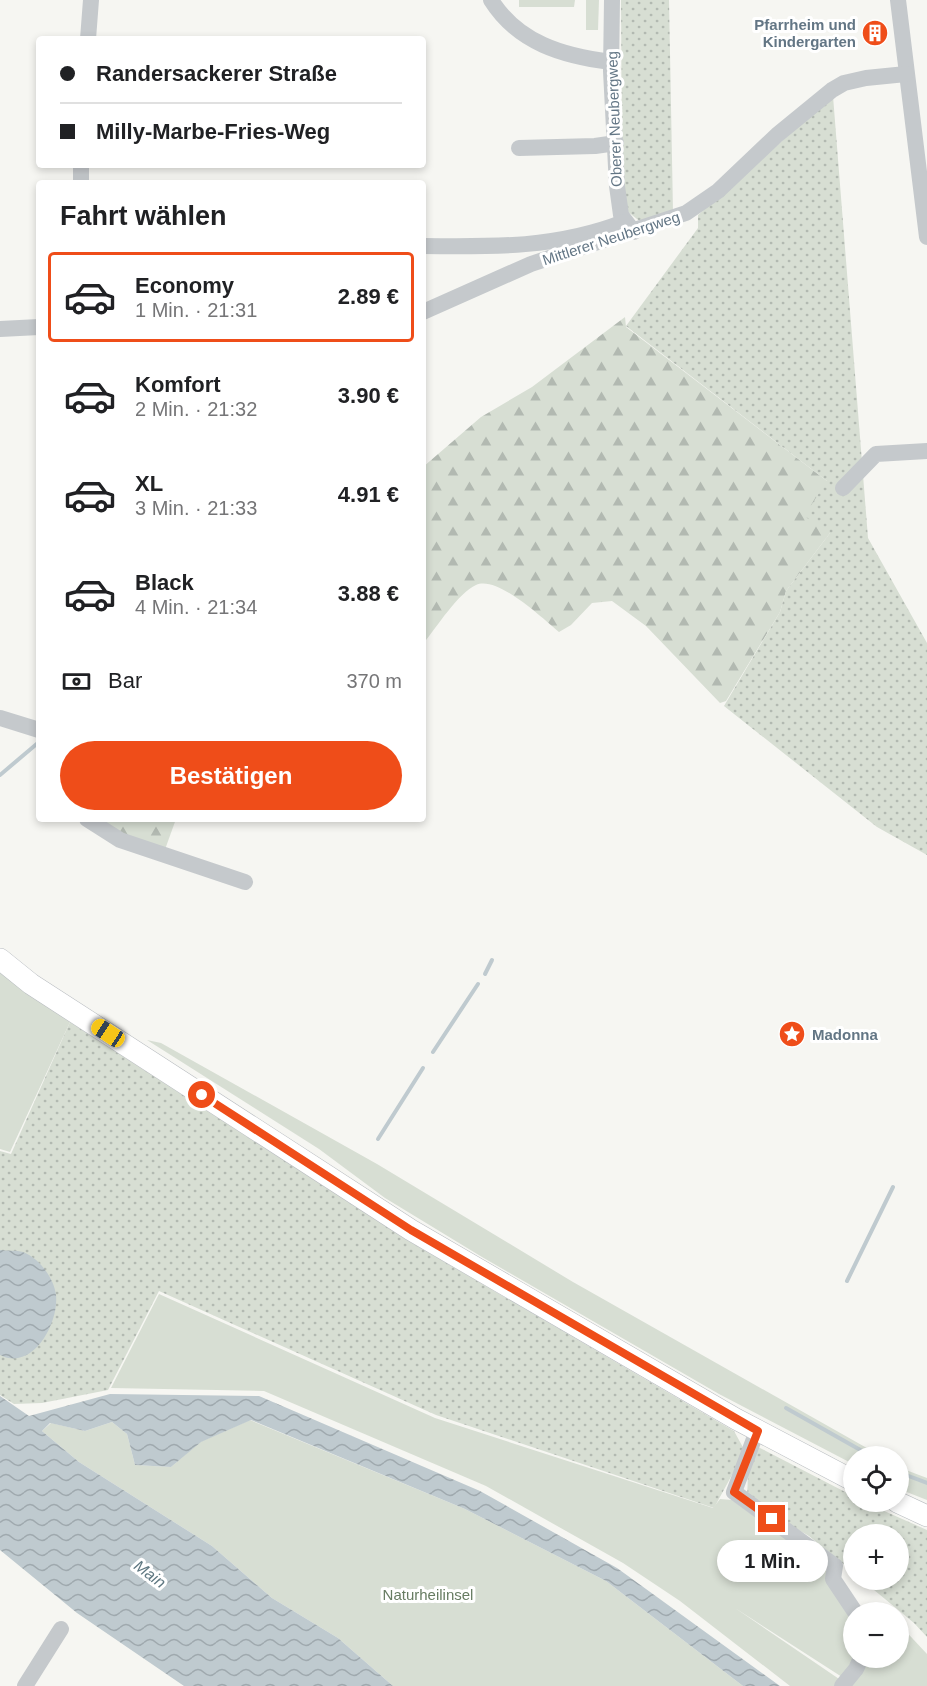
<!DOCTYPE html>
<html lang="de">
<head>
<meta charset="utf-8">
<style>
  :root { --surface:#fff; --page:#f6f6f6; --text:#202124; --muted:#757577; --line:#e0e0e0; --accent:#ef4d19 }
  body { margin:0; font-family:Arial,sans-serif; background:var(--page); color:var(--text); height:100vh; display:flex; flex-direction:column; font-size:22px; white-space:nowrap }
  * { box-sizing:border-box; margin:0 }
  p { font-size:20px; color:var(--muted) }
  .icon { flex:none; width:33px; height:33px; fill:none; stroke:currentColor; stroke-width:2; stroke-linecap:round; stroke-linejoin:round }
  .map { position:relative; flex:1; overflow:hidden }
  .drawer { position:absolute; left:36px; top:180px; width:390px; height:642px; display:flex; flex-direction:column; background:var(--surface); border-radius:6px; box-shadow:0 3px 9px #0003 }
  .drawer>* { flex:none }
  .banner { position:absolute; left:36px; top:36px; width:390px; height:132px; border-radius:6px; box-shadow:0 3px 9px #0003; display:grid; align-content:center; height:132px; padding:0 24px; background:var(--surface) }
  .fabs { position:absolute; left:843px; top:1446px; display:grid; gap:12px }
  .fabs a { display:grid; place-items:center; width:66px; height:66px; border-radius:50%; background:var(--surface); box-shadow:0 3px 9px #0003; font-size:30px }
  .end { position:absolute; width:27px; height:27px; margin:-14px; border:8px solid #ef4d19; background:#fff; box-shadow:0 0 0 3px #fff }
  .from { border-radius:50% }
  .bubble { position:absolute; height:42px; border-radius:21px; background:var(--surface); box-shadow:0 3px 9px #0003; font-size:20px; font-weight:700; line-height:42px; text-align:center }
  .car { position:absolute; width:18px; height:36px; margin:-18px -9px; border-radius:8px; box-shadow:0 0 4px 2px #0007; background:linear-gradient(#f5c518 24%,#345 0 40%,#f5c518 0 76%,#345 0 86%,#f5c518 0) }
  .banner b { display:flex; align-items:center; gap:21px; height:57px; font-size:22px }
  .banner b+b { border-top:2px solid var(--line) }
  .banner i { width:15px; height:15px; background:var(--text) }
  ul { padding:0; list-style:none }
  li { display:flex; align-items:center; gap:18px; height:90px; margin:0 12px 9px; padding:0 12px; border:3px solid transparent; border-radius:6px }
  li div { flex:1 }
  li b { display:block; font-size:22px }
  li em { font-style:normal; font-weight:700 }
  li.on { border-color:var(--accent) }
  li>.icon { width:54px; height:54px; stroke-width:1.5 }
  h2 { padding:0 24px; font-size:27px; line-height:72px }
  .pay { display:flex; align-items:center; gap:15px; height:66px; padding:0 24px; font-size:22px }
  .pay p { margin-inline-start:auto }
  .primary-button { display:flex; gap:12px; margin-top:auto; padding:12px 24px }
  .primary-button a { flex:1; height:69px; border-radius:36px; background:var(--accent); color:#fff; font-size:24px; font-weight:700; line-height:69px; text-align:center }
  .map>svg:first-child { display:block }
  .green { fill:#d7ded3 }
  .forest { fill:url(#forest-firs) }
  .park { fill:url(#park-dots) }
  .water { fill:url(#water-waves) }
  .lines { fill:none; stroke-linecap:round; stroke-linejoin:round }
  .stream { stroke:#bfcacf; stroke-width:4 }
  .major-casing { stroke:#b8bcc0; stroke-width:22 }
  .minor { stroke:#c5c9cc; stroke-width:16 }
  .major { stroke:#fff; stroke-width:21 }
  .route { stroke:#ef4d19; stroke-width:8 }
  .labels { text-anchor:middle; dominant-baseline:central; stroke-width:6; stroke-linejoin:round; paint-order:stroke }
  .poi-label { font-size:15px; font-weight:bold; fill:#637685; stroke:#fff; text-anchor:end }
  .street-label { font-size:15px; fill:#637685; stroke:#fff }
  .park-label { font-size:15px; fill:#677c62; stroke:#fff }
  .water-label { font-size:16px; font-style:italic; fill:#5f7882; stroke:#fff }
</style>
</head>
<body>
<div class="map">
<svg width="927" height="1686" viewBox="0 0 927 1686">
  <defs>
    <pattern id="forest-firs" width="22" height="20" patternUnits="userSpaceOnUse" patternTransform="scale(1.5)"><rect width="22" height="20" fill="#d7ded3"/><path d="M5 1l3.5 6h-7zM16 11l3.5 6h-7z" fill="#b2b9b1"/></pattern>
    <pattern id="park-dots" width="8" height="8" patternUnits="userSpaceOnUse" patternTransform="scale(1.5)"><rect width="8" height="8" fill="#d7ded3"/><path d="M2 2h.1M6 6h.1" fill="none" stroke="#b2b9b1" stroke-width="1.8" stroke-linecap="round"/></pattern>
    <pattern id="water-waves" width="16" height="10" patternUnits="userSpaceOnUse" patternTransform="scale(1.5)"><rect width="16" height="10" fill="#bfcacf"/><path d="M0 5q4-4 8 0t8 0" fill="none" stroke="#9fa9ae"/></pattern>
  </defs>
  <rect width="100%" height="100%" fill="#f6f6f2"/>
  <g class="green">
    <path d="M519,0H575L574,7H519Z"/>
    <path d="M586,0H599L598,30H586Z"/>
    <path d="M0,973L70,1022L10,1152L0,1149Z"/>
    <path d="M147,1040L161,1043L377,1164L573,1282L881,1456H854L853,1464L719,1394L482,1257L385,1198L319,1149Z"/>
    <path d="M159,1294L435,1418L713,1508L720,1499L732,1500L823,1566L853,1617L854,1658L842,1677L735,1608L845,1683L867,1658H898L899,1624L927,1654V1686H790L680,1601L623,1563L486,1486L264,1391L111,1388Z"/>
    <path d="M250,1420L465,1509L606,1581L743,1686H393L338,1638L272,1598L212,1546L79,1462L42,1431L51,1423L85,1431L112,1422L127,1434L135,1465L171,1467L200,1442Z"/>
    <path d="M898,1467L927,1478V1500L899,1489Z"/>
  </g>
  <g class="forest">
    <path d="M625,317L626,327L827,481L830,533L786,591L780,612L726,701L720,703L646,626L612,601L592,603L571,625L559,632C542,618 497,575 476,585C459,592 436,628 423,644V467L481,417L532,387Z"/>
    <path d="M87,819H176L163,855Z"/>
  </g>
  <g class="park">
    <path d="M621,0H669L673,212L642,223L627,211L622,163Z"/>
    <path d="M833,96L868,538L927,643V855L877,827L724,706L780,612L786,591L830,533L804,516L827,481L626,326L698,228V215Z"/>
    <path d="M70,1022L407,1240L734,1431L745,1451L714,1508L436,1415L159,1291L108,1390L42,1403L14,1404L0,1395V1151L11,1154Z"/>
    <path d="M758,1447L853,1496L854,1502H864L927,1530V1637L914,1623L862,1580H898V1534H854L853,1572L809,1536L747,1500L748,1473Z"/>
  </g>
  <g class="water">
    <path d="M0,1250C7,1251 17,1250 23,1252C39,1258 54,1278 56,1295C59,1323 33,1372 0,1355Z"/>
    <path d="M110,1394L259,1396L480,1491L617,1568L780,1686H743L606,1581L465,1509L251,1420L201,1442L171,1467L135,1465L127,1434L112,1422L85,1431L50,1423L42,1431L79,1462L212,1546L272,1598L338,1638L393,1686H184L77,1613L0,1550V1396L29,1416Z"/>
  </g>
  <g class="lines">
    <g class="stream">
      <path d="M0,775L39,742"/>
      <path d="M485,974L492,960"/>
      <path d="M433,1052L478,984"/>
      <path d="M378,1139L423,1068"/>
      <path d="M847,1281L893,1187"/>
      <path d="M786,1408L871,1456"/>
      <path d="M898,1472L927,1483"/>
    </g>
    <defs>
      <g id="major">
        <path d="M0,959L31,984L411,1230L736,1419L854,1481"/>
        <path d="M897,1502L927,1516"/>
      </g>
    </defs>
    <use href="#major" class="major-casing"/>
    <g class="minor">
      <path d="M491,0C518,43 563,56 611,62"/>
      <path d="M612,0L611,71L617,186L621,215L634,232"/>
      <path d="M898,0L927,237"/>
      <path d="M88,39L91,0"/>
      <path d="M519,148L595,146L616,143"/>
      <path d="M81,183V165"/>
      <path d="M423,246C493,247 558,248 624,222"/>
      <path d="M423,312L531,264L686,213L718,191L777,135L832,90L844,83L866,78L906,74"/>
      <path d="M0,329L39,327"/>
      <path d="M843,488L876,454L927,451"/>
      <path d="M0,718L39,730"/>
      <path d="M87,819L120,840L245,882"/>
      <path d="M757,1431L734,1492L835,1566L833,1579L855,1612"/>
      <path d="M25,1686L61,1629"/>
      <path d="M842,1686L856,1669L861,1658"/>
    </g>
    <use href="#major" class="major"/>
  </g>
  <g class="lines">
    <path class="route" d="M202,1095L411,1230L758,1431L734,1492L772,1519"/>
  </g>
  <defs>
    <symbol id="building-disc" viewBox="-11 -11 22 22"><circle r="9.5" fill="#ef4d19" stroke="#fff"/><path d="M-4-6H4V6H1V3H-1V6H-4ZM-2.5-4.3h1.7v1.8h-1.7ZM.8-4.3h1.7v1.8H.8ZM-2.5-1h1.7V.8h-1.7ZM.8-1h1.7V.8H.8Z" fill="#fff"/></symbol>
    <symbol id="sight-disc" viewBox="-11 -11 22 22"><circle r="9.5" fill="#ef4d19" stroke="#fff"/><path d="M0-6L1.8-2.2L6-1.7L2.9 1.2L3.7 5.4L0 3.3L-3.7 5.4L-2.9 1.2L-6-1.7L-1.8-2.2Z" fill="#fff"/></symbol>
  </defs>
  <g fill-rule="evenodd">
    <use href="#building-disc" x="860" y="18" width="30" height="30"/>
    <use href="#sight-disc" x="777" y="1019" width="30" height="30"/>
  </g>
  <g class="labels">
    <g class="poi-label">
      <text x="856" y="24">Pfarrheim und<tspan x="856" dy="17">Kindergarten</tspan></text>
      <text x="812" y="1034" text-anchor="start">Madonna</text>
    </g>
    <g class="street-label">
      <text transform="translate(614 119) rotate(-92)">Oberer Neubergweg</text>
      <text transform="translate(611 238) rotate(-18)">Mittlerer Neubergweg</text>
    </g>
    <g class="park-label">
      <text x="428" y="1594">Naturheilinsel</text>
    </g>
    <g class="water-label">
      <text transform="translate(150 1574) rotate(37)">Main</text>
    </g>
  </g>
</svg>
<div class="fabs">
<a><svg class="icon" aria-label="locate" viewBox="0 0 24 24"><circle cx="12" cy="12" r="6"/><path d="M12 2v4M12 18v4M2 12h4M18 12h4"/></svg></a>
<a>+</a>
<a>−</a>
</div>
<i class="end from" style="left:202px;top:1095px"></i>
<i class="end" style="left:772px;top:1519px"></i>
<div class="bubble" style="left:717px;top:1540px;width:111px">1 Min.</div>
<i class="car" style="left:108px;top:1033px;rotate:303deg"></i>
<div class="banner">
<b><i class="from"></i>Randersackerer Straße</b>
<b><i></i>Milly-Marbe-Fries-Weg</b>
</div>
<section class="drawer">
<h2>Fahrt wählen</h2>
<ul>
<li class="on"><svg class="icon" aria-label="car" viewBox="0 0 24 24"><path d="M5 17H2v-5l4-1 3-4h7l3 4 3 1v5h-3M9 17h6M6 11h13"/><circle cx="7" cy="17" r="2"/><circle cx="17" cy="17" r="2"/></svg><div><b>Economy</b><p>1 Min. · 21:31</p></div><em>2.89 €</em></li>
<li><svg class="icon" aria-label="car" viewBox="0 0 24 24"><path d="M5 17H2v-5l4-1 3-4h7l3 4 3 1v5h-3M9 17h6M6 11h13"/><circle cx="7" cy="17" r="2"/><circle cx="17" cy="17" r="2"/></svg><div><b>Komfort</b><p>2 Min. · 21:32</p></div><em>3.90 €</em></li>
<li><svg class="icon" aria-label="car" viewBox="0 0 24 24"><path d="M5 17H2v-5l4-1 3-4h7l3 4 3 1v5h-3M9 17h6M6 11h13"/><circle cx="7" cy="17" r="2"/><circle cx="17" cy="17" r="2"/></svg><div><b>XL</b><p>3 Min. · 21:33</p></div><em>4.91 €</em></li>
<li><svg class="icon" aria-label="car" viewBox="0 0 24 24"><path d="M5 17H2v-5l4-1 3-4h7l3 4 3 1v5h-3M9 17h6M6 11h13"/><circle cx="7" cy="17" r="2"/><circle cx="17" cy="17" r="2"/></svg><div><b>Black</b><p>4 Min. · 21:34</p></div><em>3.88 €</em></li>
</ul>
<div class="pay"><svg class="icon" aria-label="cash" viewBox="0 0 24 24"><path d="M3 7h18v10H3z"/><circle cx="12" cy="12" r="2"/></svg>Bar<p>370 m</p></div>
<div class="primary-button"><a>Bestätigen</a></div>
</section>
</div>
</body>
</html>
